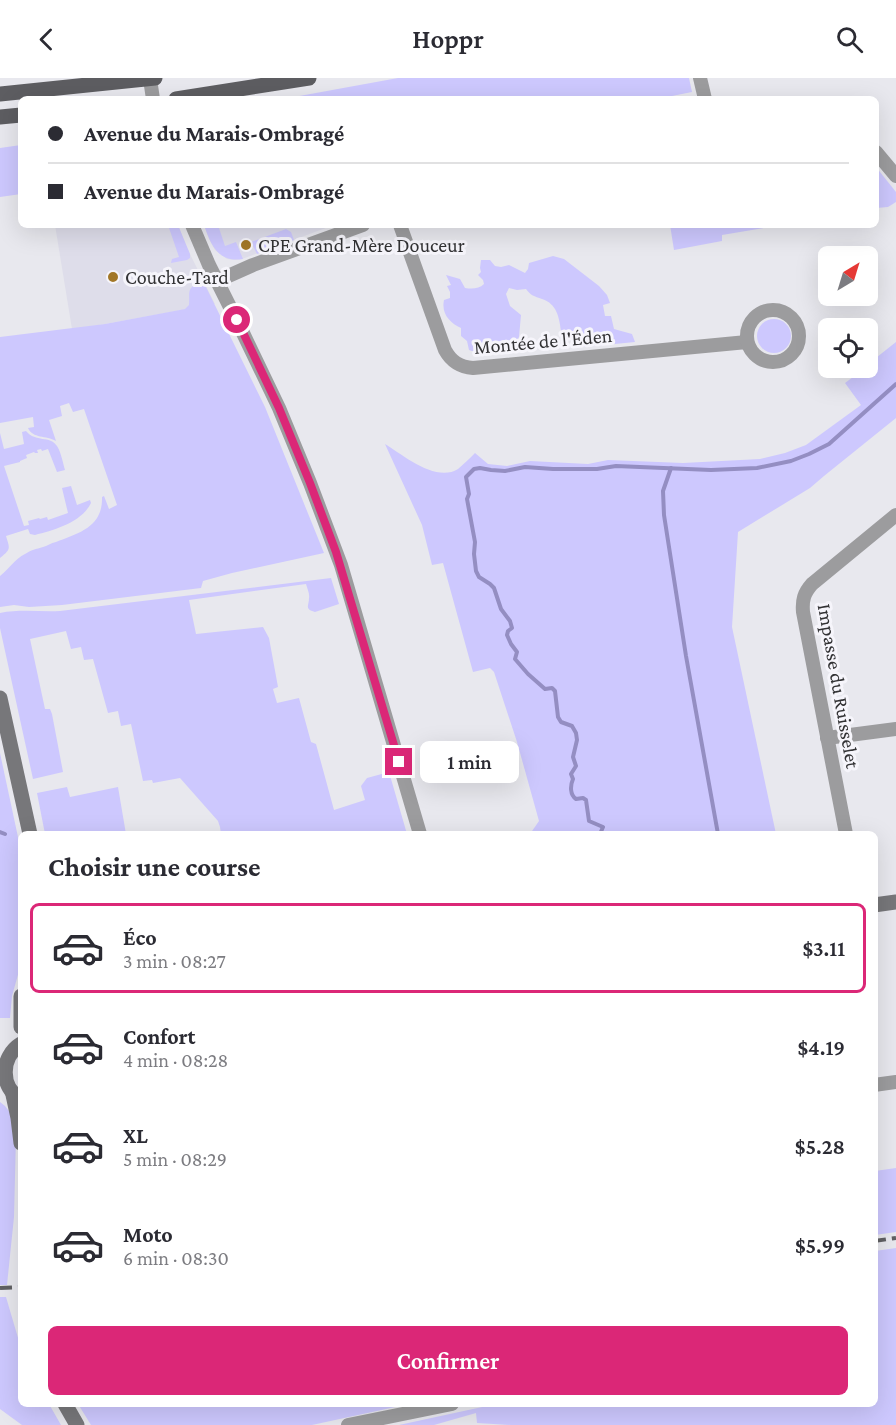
<!DOCTYPE html>
<html lang="fr">
<head>
<meta charset="utf-8">
<style>
  :root { --surface:#fff; --page:#f2f2f3; --text:#2b2b33; --muted:#7c7c81; --line:#e1e1e2; --accent:#db2777 }
  body { margin:0; font-family:"Crimson Pro",serif; background:var(--page); color:var(--text); height:100vh; display:flex; flex-direction:column; font-size:22px; white-space:nowrap }
  * { box-sizing:border-box; margin:0 }
  p { font-size:20px; color:var(--muted) }
  .icon { flex:none; width:33px; height:33px; fill:none; stroke:currentColor; stroke-width:2; stroke-linecap:round; stroke-linejoin:round }
  .map { position:relative; flex:1; overflow:hidden }
  .panel { position:absolute; left:18px; top:753px; width:860px; height:576px; display:flex; flex-direction:column; background:var(--surface); border-radius:9px; box-shadow:0 6px 24px #0002 }
  .panel>* { flex:none }
  .guide { position:absolute; left:18px; top:18px; width:861px; height:132px; border-radius:9px; box-shadow:0 6px 24px #0002; display:grid; align-content:center; height:132px; padding:0 30px; background:var(--surface) }
  .needle { width:39px; rotate:38deg }
  .tools { position:absolute; left:818px; top:168px; display:grid; gap:12px }
  .tools a { display:grid; place-items:center; width:60px; height:60px; border-radius:9px; background:var(--surface); box-shadow:0 6px 24px #0002; font-size:30px }
  .end { position:absolute; width:27px; height:27px; margin:-14px; border:8px solid #db2777; background:#fff; box-shadow:0 0 0 3px #fff }
  .from { border-radius:50% }
  .bubble { position:absolute; height:42px; border-radius:9px; background:var(--surface); box-shadow:0 6px 24px #0002; font-size:20px; font-weight:600; line-height:42px; text-align:center }
  .guide b { display:flex; align-items:center; gap:21px; height:57px; font-size:22px }
  .guide b+b { border-top:2px solid var(--line) }
  .guide i { width:15px; height:15px; background:var(--text) }
  ul { padding:0; list-style:none }
  li { display:flex; align-items:center; gap:18px; height:90px; margin:0 12px 9px; padding:0 18px; border:3px solid transparent; border-radius:9px }
  li div { flex:1 }
  li b { display:block; font-size:22px }
  li em { font-style:normal; font-weight:600 }
  li.active { border-color:var(--accent) }
  li>.icon { width:54px; height:54px; stroke-width:1.5 }
  h2 { padding:0 30px; font-size:27px; line-height:72px }
  .primary-button { display:flex; gap:12px; margin-top:auto; padding:12px 30px }
  .primary-button a { flex:1; height:69px; border-radius:9px; background:var(--accent); color:#fff; font-size:24px; font-weight:600; line-height:69px; text-align:center }
  header { display:flex; justify-content:space-between; align-items:center; height:78px; padding:0 30px; background:var(--surface); font-size:27px; font-weight:600 }
  .map>svg:first-child { display:block }
  .built { fill:#deddea }
  .green { fill:#cdc8fe }
  .lines { fill:none; stroke-linecap:round; stroke-linejoin:round }
  .stream { stroke:#948ec2; stroke-width:4 }
  .street { stroke:#9c9c9e; stroke-width:14 }
  .secondary { stroke:#77777a; stroke-width:15 }
  .primary { stroke:#5d5d61; stroke-width:15 }
  .rail { stroke:#606063; stroke-width:4; stroke-dasharray:12 6; stroke-linecap:butt }
  .route { stroke:#db2777; stroke-width:8 }
  .poi-dot { fill:#a27727; stroke:#f6f5fb; stroke-width:2 }
  .labels { text-anchor:middle; dominant-baseline:central; stroke-width:6; stroke-linejoin:round; paint-order:stroke }
  .poi-label { font-size:20px; fill:#323234; stroke:#f6f5fb; text-anchor:start }
  .street-label { font-size:20px; fill:#323234; stroke:#f6f5fb }
</style>
</head>
<body>
<header><svg class="icon" aria-label="back" viewBox="0 0 24 24"><path d="M15 5l-7 7 7 7"/></svg>Hoppr<svg class="icon" aria-label="search" viewBox="0 0 24 24"><circle cx="10" cy="10" r="6"/><path d="M15 15l6 6"/></svg></header>
<div class="map">
<svg width="896" height="1347" viewBox="0 0 896 1347">
  <rect width="100%" height="100%" fill="#e8e8ee"/>
  <g class="built">
    <path d="M55,147H178L184,164L215,226L105,246L72,251Z"/>
    <path d="M204,147H334L242,181L235,182L227,181L215,172L209,161Z"/>
  </g>
  <g class="green">
    <path d="M398,0H689L692,14L657,21H283Z"/>
    <path d="M21,67V116L0,119V70Z"/>
    <path d="M876,89L896,114V124L888,129L876,130Z"/>
    <path d="M168,147H178L190,176V180L187,182L171,185L172,181L179,179Z"/>
    <path d="M204,147H218L225,168L236,164L243,181C218,185 211,167 204,147Z"/>
    <path d="M670,147H781L722,157V163L674,172Z"/>
    <path d="M286,151L291,154L294,162L257,176L251,164Z"/>
    <path d="M553,178L564,181L599,208L607,217L610,225L603,227L605,238H611L614,251L632,256L635,264L584,269L571,257L561,253C559,239 557,226 542,221C534,218 531,218 526,211L517,212L509,210L506,216L510,228L521,237L519,259L514,268C506,269 500,267 492,266L488,275H478L469,272L467,263L461,258V250C450,245 441,236 444,222L450,220V214L447,208L451,207L446,197L460,201L465,210C472,211 479,211 484,206L483,202L478,197L481,194L480,190L481,182H490L495,188L501,189L509,187L525,195L528,191L529,185Z"/>
    <path d="M199,204H203L205,207L265,329L324,475L232,495L203,503L201,510L62,527L29,529L14,527L0,529V498C9,491 15,481 25,476C31,472 36,471 43,469C47,468 51,465 56,464C79,455 103,449 102,419L104,418L109,431L117,427L84,331L73,334L69,325L60,328L62,338L49,342L56,363C46,357 33,361 28,350L34,349L33,339L0,345V259L105,246L185,231L189,227C190,214 186,211 199,204Z"/>
    <circle cx="774" cy="258" r="17"/>
    <path d="M896,264V340L824,398L810,410L738,454L732,549L776,756H530L539,743L517,664L494,594L490,590L473,594L443,485L432,487L422,447L385,366C403,377 436,405 458,391C464,386 470,380 475,375L488,386L507,388L530,383L588,386L608,382L683,385L760,381L785,375L806,367L861,327L845,305L865,290H867V287Z"/>
    <path d="M26,353C36,365 50,357 57,368C61,374 63,385 65,392L57,394L48,371L42,373L41,371L37,372L38,375H35L34,374L26,377L27,380L20,383V384L4,388L24,448L29,447L28,443L39,440L40,441L47,439L48,442L68,435L62,410L71,408L77,427L90,422L91,425C81,445 54,452 35,457L30,456L28,451L6,458C10,471 11,471 0,480V355L4,371L24,366L22,354Z"/>
    <path d="M331,500L339,526L315,534C304,531 309,528 309,520C310,516 307,510 306,506L189,522L196,556L263,549L269,560L278,609L273,611L277,625L299,620L311,664L316,666L334,732L365,722L361,708L367,700L389,694L407,756H221L220,749L218,743L180,700L153,705L152,702L143,703L131,646L121,648L118,633L108,635L93,581L84,582L81,569L71,571L66,553L30,561L45,631H50L52,636L63,694L33,701L0,550V535C20,531 40,534 60,533Z"/>
    <path d="M0,675L21,773V886L12,918L10,940H0Z"/>
    <path d="M67,709L70,719L118,709L126,756H45L37,715Z"/>
    <path d="M0,1024L5,1028L12,1037L16,1059L14,1139L7,1207H0Z"/>
    <path d="M896,1090V1154L875,1157V1093Z"/>
    <path d="M896,1170V1347H511L477,1345L476,1335L434,1347H399L496,1326H874L875,1173Z"/>
    <path d="M0,1219H6L21,1270V1326H49L61,1347H22L0,1331Z"/>
    <path d="M78,1326H409L312,1347H91Z"/>
  </g>
  <g class="lines">
    <g class="stream">
      <path d="M671,390L663,413L664,437L686,578L718,756"/>
      <path d="M0,754L5,756"/>
      <path d="M600,756L603,749L589,743L586,722L583,720L576,721C570,717 570,708 573,701L571,696L576,688L573,679L577,662L576,655L572,648L561,644L558,639L555,613L552,610L545,611L528,596L515,581L517,574L511,566L507,557L508,553L512,550L510,543L501,531L494,510L490,506L479,499L476,493L474,476L475,464L467,421L469,416L466,399L474,391L480,390L491,392L505,393L525,389L553,391H597L616,388L711,392L757,390L791,383L809,376L829,366L896,306"/>
    </g>
    <g class="street">
      <path d="M700,0L705,21"/>
      <path d="M150,1L153,21"/>
      <path d="M876,74L896,98"/>
      <path d="M192,147L209,187L243,255L279,330L310,405L341,487L420,756"/>
      <path d="M400,147L445,272C451,283 459,289 473,290L747,264"/>
      <path d="M217,203L253,187L363,147"/>
      <circle cx="773" cy="258" r="26"/>
      <path d="M827,660L896,651"/>
      <path d="M846,756L803,534C802,522 804,515 812,506L896,437"/>
      <path d="M874,1007L896,1004"/>
      <path d="M348,1347L452,1326"/>
    </g>
    <g class="secondary">
      <path d="M0,620L30,756"/>
      <path d="M874,827L896,824"/>
      <path d="M21,918V949"/>
      <path d="M21,966C0,979 0,1010 21,1021"/>
      <path d="M13,1017L18,1040L21,1065"/>
      <path d="M65,1326L77,1347"/>
    </g>
    <g class="primary">
      <path d="M0,16L155,0"/>
      <path d="M176,21L309,0"/>
      <path d="M0,39L21,37"/>
    </g>
    <g class="rail">
      <path d="M874,1163L896,1160"/>
      <path d="M0,1210L21,1209"/>
    </g>
  </g>
  <g class="lines">
    <path class="route" d="M237,242L279,330L310,405L336,474L399,684"/>
  </g>
  <g class="poi-dot">
    <circle cx="246" cy="167" r="6"/>
    <circle cx="113" cy="199" r="6"/>
  </g>
  <g class="labels">
    <g class="poi-label">
      <text x="258" y="167">CPE Grand-Mère Douceur</text>
      <text x="125" y="199">Couche-Tard</text>
    </g>
    <g class="street-label">
      <text transform="translate(543 263) rotate(-5)">Montée de l'Éden</text>
      <text transform="translate(839 608) rotate(80)">Impasse du Ruisselet</text>
    </g>
  </g>
</svg>
<div class="tools">
<a><svg class="needle" viewBox="-14 -14 28 28"><path d="M0-13l5 13h-10z" fill="#e53935"/><path d="M0 13l5-13h-10z" fill="#7c7c81"/></svg></a>
<a><svg class="icon" aria-label="locate" viewBox="0 0 24 24"><circle cx="12" cy="12" r="6"/><path d="M12 2v4M12 18v4M2 12h4M18 12h4"/></svg></a>
</div>
<i class="end from" style="left:237px;top:242px"></i>
<i class="end" style="left:399px;top:684px"></i>
<div class="bubble" style="left:420px;top:663px;width:99px">1 min</div>
<div class="guide">
<b><i class="from"></i>Avenue du Marais-Ombragé</b>
<b><i></i>Avenue du Marais-Ombragé</b>
</div>
<section class="panel">
<h2>Choisir une course</h2>
<ul>
<li class="active"><svg class="icon" aria-label="car" viewBox="0 0 24 24"><path d="M5 17H2v-5l4-1 3-4h7l3 4 3 1v5h-3M9 17h6M6 11h13"/><circle cx="7" cy="17" r="2"/><circle cx="17" cy="17" r="2"/></svg><div><b>Éco</b><p>3 min · 08:27</p></div><em>$3.11</em></li>
<li><svg class="icon" aria-label="car" viewBox="0 0 24 24"><path d="M5 17H2v-5l4-1 3-4h7l3 4 3 1v5h-3M9 17h6M6 11h13"/><circle cx="7" cy="17" r="2"/><circle cx="17" cy="17" r="2"/></svg><div><b>Confort</b><p>4 min · 08:28</p></div><em>$4.19</em></li>
<li><svg class="icon" aria-label="car" viewBox="0 0 24 24"><path d="M5 17H2v-5l4-1 3-4h7l3 4 3 1v5h-3M9 17h6M6 11h13"/><circle cx="7" cy="17" r="2"/><circle cx="17" cy="17" r="2"/></svg><div><b>XL</b><p>5 min · 08:29</p></div><em>$5.28</em></li>
<li><svg class="icon" aria-label="car" viewBox="0 0 24 24"><path d="M5 17H2v-5l4-1 3-4h7l3 4 3 1v5h-3M9 17h6M6 11h13"/><circle cx="7" cy="17" r="2"/><circle cx="17" cy="17" r="2"/></svg><div><b>Moto</b><p>6 min · 08:30</p></div><em>$5.99</em></li>
</ul>
<div class="primary-button"><a>Confirmer</a></div>
</section>
</div>
</body>
</html>
